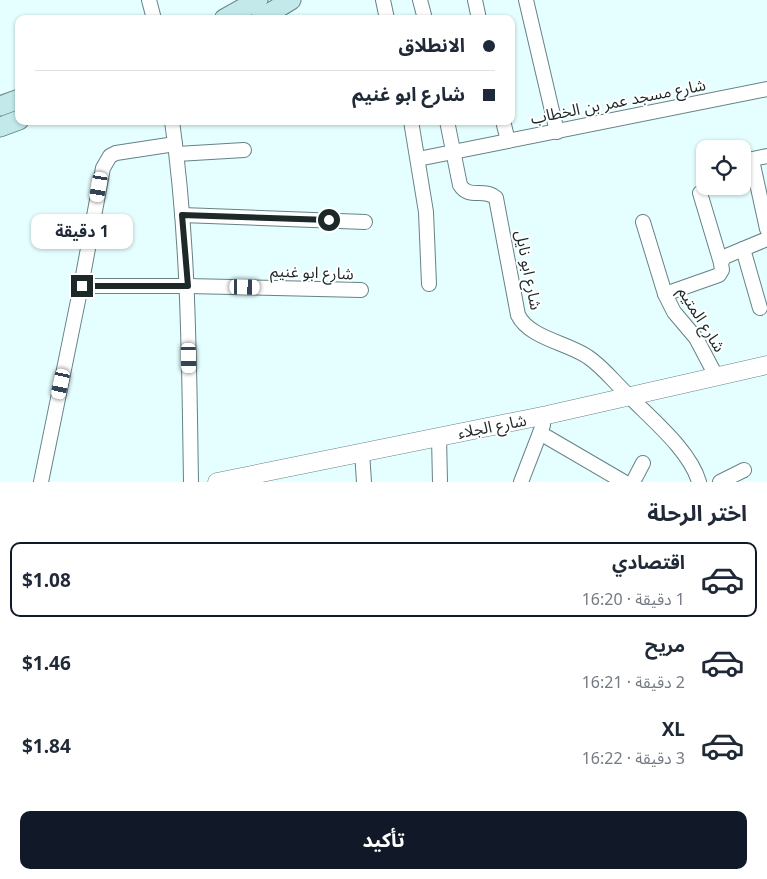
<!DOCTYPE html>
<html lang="ar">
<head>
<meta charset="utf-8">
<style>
  :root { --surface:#fff; --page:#f6f6f7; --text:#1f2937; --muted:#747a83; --line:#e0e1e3; --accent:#111827 }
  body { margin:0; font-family:"Noto Sans","Noto Sans Arabic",sans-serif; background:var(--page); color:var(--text); direction:rtl; height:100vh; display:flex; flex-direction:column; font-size:19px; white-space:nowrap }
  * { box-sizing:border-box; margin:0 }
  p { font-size:16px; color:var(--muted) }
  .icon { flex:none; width:28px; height:28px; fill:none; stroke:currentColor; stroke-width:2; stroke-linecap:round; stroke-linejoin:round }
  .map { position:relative; height:482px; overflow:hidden; direction:ltr }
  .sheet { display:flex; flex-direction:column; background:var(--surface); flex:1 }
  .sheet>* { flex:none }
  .hud { position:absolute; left:15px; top:15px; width:500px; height:110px; border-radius:10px; box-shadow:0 1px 4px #0004; direction:rtl; display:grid; align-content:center; height:110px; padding:0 20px; background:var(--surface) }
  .buttons { position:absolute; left:696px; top:140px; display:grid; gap:10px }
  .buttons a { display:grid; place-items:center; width:55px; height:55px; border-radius:10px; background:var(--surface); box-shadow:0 1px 4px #0004; font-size:25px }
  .end { position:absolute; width:22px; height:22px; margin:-11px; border:6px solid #1d2829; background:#fff; box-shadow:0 0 0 2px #fff }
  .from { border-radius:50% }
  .bubble { position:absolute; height:35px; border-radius:10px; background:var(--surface); box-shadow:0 1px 4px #0004; font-size:16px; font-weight:700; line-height:35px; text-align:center; direction:rtl }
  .car { position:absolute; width:15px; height:30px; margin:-15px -8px; border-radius:6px; box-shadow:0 0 4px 1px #0007; background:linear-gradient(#fff 24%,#345 0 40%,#fff 0 76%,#345 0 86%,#fff 0) }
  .hud b { display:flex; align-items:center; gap:18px; height:48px; font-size:19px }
  .hud b+b { border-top:1px solid var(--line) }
  .hud i { width:12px; height:12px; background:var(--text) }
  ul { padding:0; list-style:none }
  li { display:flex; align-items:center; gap:15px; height:75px; margin:0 10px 8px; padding:0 10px; border:2px solid transparent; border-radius:10px }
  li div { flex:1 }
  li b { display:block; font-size:19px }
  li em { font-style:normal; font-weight:700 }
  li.on { border-color:var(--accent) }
  li>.icon { width:45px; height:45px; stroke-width:1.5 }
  h2 { padding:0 20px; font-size:22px; line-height:60px }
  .primary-button { display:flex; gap:10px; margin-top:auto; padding:10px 20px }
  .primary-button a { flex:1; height:58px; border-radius:10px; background:var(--accent); color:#fff; font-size:20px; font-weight:700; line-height:58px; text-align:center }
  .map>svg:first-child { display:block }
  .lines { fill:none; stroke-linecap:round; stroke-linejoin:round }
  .minor-casing { stroke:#678284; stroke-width:16 }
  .tertiary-casing { stroke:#678284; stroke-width:19 }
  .secondary-casing { stroke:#678284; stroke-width:21 }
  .minor { stroke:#fff; stroke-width:14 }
  .tertiary { stroke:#fff; stroke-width:18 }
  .secondary { stroke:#c3e9eb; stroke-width:19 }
  .route { stroke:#1d2829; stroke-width:6 }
  .labels { text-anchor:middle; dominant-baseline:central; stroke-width:4; stroke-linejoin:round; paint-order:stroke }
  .street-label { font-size:16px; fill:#1d2829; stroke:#fff }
</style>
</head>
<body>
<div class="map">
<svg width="767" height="482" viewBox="0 0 767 482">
  <rect width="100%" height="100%" fill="#e5feff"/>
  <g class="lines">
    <defs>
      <g id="minor">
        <path d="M149,0L154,19"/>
        <path d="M383,0L387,19"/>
        <path d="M420,0L425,19"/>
        <path d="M475,0L479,19"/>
        <path d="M526,0L557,132"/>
        <path d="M172,121C189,241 189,361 191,482"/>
        <path d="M411,121L426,212L429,284"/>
        <path d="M447,121L460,185C469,200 484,187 496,198L518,315C529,338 568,343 588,357C603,367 614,382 627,394C650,418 690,450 699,482"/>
        <path d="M503,121L508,141"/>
        <path d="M177,154L244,150"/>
        <path d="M418,159L767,89"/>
        <path d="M752,160L767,229"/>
        <path d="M743,161L767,156"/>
        <path d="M700,193L721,263"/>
        <path d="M182,215L365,222"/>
        <path d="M643,222L665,294L674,312L696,338L716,376"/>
        <path d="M743,249L760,308"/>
        <path d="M81,286H187L361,290"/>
        <path d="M665,294L719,275L722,270L721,263L724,257L767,239"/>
        <path d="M540,433L624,482"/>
        <path d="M439,437L440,482"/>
        <path d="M362,452L364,482"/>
        <path d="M41,482L81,286L103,168L110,156L116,153L175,144"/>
        <path d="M521,482L543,425"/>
        <path d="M633,482L643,463"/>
        <path d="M720,482L744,470"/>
      </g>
      <path id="tertiary" d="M217,482L547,415L767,365"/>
      <g id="secondary">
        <path d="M224,19L258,0"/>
        <path d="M260,19L291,0"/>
        <path d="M0,106L19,99"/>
        <path d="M0,127L19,120"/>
      </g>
    </defs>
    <use href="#minor" class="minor-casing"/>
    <use href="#tertiary" class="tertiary-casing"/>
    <use href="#secondary" class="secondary-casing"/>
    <use href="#minor" class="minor"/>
    <use href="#tertiary" class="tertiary"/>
    <use href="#secondary" class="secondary"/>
  </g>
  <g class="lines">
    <path class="route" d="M82,286H188L182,215L329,220"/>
  </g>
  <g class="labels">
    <g class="street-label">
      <text transform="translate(618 101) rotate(-11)">شارع مسجد عمر بن الخطاب</text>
      <text transform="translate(529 270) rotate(79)">شارع ابو نايل</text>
      <text transform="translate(312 272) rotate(2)">شارع ابو غنيم</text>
      <text transform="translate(702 319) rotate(58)">شارع المتيم</text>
      <text transform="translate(492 426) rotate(-11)">شارع الجلاء</text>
    </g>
  </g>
</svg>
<div class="buttons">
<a><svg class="icon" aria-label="locate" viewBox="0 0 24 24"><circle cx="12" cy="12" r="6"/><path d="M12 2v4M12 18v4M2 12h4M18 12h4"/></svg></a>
</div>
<i class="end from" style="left:329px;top:220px"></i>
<i class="end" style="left:82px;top:286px"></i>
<div class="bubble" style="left:31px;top:214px;width:102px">1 دقيقة</div>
<i class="car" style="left:99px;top:187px;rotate:190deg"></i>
<i class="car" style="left:245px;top:287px;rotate:91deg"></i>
<i class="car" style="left:189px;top:358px;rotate:179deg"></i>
<i class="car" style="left:61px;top:384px;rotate:192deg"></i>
<div class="hud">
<b><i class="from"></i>الانطلاق</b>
<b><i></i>شارع ابو غنيم</b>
</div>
</div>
<section class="sheet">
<h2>اختر الرحلة</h2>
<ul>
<li class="on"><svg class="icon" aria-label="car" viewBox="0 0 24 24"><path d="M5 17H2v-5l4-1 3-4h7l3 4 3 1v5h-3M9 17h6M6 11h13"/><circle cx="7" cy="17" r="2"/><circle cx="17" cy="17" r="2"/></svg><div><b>اقتصادي</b><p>1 دقيقة · 16:20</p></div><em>$1.08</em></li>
<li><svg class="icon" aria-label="car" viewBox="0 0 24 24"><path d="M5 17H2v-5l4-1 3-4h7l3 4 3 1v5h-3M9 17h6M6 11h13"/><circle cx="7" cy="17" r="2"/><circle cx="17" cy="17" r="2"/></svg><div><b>مريح</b><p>2 دقيقة · 16:21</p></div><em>$1.46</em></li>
<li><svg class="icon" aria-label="car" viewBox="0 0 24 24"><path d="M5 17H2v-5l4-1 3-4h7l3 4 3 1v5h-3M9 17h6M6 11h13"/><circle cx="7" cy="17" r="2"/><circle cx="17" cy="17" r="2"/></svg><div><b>XL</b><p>3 دقيقة · 16:22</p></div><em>$1.84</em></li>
</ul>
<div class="primary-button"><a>تأكيد</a></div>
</section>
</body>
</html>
